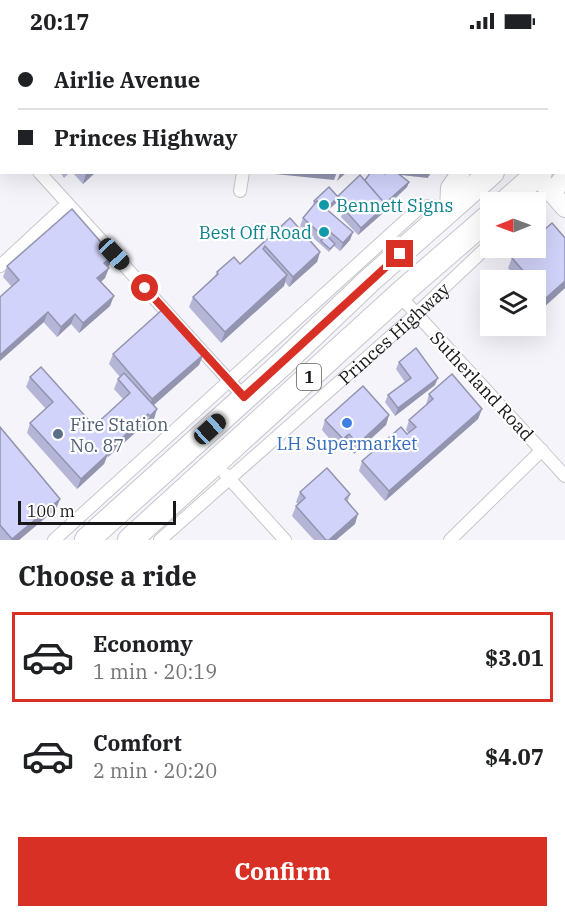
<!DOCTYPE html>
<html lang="en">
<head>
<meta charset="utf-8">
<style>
  :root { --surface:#fff; --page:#f2f2f2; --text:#202124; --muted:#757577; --line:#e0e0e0; --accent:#d93025 }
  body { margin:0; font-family:"IBM Plex Serif",serif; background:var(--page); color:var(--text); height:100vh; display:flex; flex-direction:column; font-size:22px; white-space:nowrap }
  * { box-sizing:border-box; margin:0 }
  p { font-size:20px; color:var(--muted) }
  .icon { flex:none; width:33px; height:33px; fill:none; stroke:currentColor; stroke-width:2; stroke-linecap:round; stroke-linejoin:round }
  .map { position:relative; height:498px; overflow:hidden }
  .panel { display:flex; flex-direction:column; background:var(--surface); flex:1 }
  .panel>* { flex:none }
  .hud { position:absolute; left:0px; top:0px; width:566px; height:132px; box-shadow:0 6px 24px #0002; display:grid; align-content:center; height:132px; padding:0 18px; background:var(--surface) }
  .needle { width:39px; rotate:269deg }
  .controls { position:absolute; left:480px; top:150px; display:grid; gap:12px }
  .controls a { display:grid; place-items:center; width:66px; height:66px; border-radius:0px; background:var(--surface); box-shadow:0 6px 24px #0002; font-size:30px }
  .scale { position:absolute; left:18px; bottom:15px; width:158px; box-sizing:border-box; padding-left:6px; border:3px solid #18181a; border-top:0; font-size:16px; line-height:21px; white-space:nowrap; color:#18181a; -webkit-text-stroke:4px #fff; paint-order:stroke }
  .end { position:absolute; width:27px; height:27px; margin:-14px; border:8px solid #d93025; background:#fff; box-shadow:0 0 0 3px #fff }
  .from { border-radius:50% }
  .car { position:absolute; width:18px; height:36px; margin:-18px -9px; border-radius:8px; box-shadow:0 0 4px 2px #0007; background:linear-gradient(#222 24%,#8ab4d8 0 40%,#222 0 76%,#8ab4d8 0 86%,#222 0) }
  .hud b { display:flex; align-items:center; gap:21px; height:57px; font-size:22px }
  .hud b+b { border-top:2px solid var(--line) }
  .hud i { width:15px; height:15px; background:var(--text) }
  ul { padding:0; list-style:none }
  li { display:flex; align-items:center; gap:18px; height:90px; margin:0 12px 9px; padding:0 6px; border:3px solid transparent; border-radius:0px }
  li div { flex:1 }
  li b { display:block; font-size:22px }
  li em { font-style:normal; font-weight:800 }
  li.active { border-color:var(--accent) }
  li>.icon { width:54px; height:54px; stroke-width:1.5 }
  h2 { padding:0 18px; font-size:27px; line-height:72px }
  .primary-button { display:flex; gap:12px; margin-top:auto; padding:12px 18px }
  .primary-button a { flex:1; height:69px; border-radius:0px; background:var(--accent); color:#fff; font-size:24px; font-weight:800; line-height:69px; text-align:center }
  .status { display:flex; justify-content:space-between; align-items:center; height:42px; padding:0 30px; background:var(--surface); direction:ltr }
  .status svg { height:16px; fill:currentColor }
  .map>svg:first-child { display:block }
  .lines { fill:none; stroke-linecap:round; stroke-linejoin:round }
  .street-casing { stroke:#c6c6cc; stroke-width:14 }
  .secondary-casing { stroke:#c6c6cc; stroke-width:20 }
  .highway-casing { stroke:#c6c6cc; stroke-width:26 }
  .street { stroke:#fff; stroke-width:12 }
  .secondary { stroke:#fff; stroke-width:18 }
  .highway { stroke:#fff; stroke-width:24 }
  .wall { fill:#b5b5d7 }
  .shaded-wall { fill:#9394af }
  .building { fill:#d2d3fa; stroke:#9394af; stroke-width:1.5 }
  .route { stroke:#d93025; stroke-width:8 }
  .culture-dot { fill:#0f9aa8; stroke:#fff; stroke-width:2 }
  .shop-dot { fill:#3f7fe0; stroke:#fff; stroke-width:2 }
  .service-dot { fill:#5c6f8a; stroke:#fff; stroke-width:2 }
  .labels { text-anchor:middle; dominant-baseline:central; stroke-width:4.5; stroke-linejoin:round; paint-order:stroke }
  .shield { fill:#fff; stroke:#5d5d5f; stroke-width:1.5 }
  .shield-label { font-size:16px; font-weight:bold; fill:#18181a }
  .culture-label { font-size:18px; fill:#0d838f; stroke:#fff; text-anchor:start }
  .street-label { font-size:18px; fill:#18181a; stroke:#fff }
  .service-label { font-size:18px; fill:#4e5e75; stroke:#fff; text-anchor:start }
  .shop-label { font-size:18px; fill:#366cbe; stroke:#fff }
</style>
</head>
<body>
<div class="status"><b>20:17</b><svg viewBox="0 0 49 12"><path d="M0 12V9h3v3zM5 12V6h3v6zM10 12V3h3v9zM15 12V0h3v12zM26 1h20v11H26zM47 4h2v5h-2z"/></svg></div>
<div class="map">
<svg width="565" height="498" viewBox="0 0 565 498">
  <rect width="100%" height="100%" fill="#f4f4fa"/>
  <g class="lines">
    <defs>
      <g id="street">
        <path d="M261,2V0"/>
        <path d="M39,130L244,355"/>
        <path d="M240,149L243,130"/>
        <path d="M0,224L67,162"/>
        <path d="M399,253L565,434"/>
        <path d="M225,432L285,498"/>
        <path d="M54,498L416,169C428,160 436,165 449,169"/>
        <path id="s1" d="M160,498L415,273L490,202"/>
        <path d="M450,498L542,408"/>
      </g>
      <g id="secondary">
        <path d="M0,20H2"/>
        <path d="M537,134L565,166"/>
        <path d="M553,152L559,141L565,134"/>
        <path d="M449,169L450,146L461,130"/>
      </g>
      <g id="highway">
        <path d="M564,65L565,64"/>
        <path d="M564,109L565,108"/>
        <path d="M506,160L540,130"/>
        <path d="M87,498L283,321L369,239L492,130"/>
        <path d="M130,498L399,253L490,174"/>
      </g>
    </defs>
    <use href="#street" class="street-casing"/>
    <use href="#secondary" class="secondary-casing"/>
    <use href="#highway" class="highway-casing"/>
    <use href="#street" class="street"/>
    <use href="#secondary" class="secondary"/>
    <use href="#highway" class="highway"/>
  </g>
  <g class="wall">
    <path d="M60,130H70L64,136Z"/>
    <path d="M72,130H96L83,142Z"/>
    <path d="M387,130L428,136L402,133V134L409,140L407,145L393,159L391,164L358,193L341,175L343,169L336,161L328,168L353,190L350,198L340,209L334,204L329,210L300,184L303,176L313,165L314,159L338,155V154L364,138L385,132Z"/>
    <path d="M290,176L320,210L317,220L289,245L285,240L284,244L221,301L189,265L193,255L215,234L217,230L240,222Z"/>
    <path d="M565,196V246L543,266L536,258V238H519L508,226L512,216Z"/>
    <path d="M113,214L108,225L105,236L101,240L110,264L79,291L71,282L57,295L3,235L7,224Z"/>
    <path d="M113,312L203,313L199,323L154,363V377L147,384L145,382L108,415L107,414L104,422L77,447L27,391L30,381L46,367L26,345L30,335L94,384L123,357L114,347L118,337L120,335L109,322Z"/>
    <path d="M399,320L435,343L395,374L385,360L388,353L405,340L396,327Z"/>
    <path d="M429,352L482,367L478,377L385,459L359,429L362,419L409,391L406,388L409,378L426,363Z"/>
    <path d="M389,373L386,383L354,412L345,402L339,408L322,388L325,378Z"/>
    <path d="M0,385L60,457L56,467L19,498H0Z"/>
    <path d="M300,450L350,452L348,459L355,482L336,498H314L292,474L296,464L298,462L296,460Z"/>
  </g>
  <g class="shaded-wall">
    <path d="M157,0H194L205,2H156Z"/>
    <path d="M88,130H96L83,142L86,132Z"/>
    <path d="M337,130L334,138L265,131V130Z"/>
    <path d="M341,130H347L337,139L340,131Z"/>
    <path d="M403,130L429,133L428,136L402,133L401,135L394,134Z"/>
    <path d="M409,140L407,145L388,162L390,157Z"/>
    <path d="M337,156L336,161L323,173L325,168Z"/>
    <path d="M393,159L391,164L358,193L361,186L386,163Z"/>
    <path d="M353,190L350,198L340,209L343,201Z"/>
    <path d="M320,210L317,220L289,245L293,235Z"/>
    <path d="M113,214L109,224L101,231L104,221Z"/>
    <path d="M109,226L105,236L94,246L97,236Z"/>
    <path d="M287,233L284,244L221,301L225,290Z"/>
    <path d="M565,239V246L543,266L546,256Z"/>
    <path d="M114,254L110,264L79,291L83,281Z"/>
    <path d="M48,270L44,280L0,319V313Z"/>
    <path d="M75,272L71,282L57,295L61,285Z"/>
    <path d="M203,313L199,323L148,368L152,357Z"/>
    <path d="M438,336L435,343L395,374L398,366Z"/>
    <path d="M157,367L154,377L147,384L150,374Z"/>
    <path d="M482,367L478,377L385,459L389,449Z"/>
    <path d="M148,372L145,382L108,415L112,405Z"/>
    <path d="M389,373L386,383L354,412L358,402Z"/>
    <path d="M349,392L345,402L339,408L343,397Z"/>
    <path d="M108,401L105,411L102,406Z"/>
    <path d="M108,412L104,422L77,447L81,437Z"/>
    <path d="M60,457L56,467L19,498H11Z"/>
    <path d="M358,472L355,482L336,498H329Z"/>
  </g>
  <g class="building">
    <path d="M194,0H215L214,2Z"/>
    <path d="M371,130H383L385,132L387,130H396L409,140L390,157L393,159L385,165L386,163L364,138H365Z"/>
    <path d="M406,130H430L429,133Z"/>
    <path d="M360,133L386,163L361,186L344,167L347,163L338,154Z"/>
    <path d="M329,145L338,155L326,167L317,159L316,161L314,159Z"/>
    <path d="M317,159L353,190L343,201L328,188L323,194L303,176Z"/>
    <path d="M72,167L113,214L104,221L109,226L97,236L114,254L83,281L75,272L61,285L48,270L0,313V255L19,238L7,224Z"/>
    <path d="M290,176L320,210L293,235L265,204L263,207L287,233L225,290L193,255L218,232L217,230L234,215L240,222Z"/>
    <path d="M552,181L565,196V239L546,256L536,243V238H531L512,216L524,206H536V195Z"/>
    <path d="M326,193L335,202L330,207L321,199Z"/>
    <path d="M163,267L203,313L152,357L113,312Z"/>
    <path d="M416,306L438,336L398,366L388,353L411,336L399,320Z"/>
    <path d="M41,325L94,384L130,351L118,337L124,331L157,367L150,374L148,372L112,405L108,401L102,406L108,412L81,437L30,381L53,360L30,335Z"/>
    <path d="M452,332L482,367L389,449L362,419L401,385L407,392L416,385L409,378L433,357L429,352Z"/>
    <path d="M363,344L389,373L358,402L349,392L343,397L325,378Z"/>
    <path d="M0,385L60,457L12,497L0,483Z"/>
    <path d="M327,426L350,452L345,457L358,472L329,498H326L296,464L305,456L300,450Z"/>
  </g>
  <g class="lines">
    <path class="route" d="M145,246L244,355L400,212"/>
  </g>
  <g class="culture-dot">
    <circle cx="324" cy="163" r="6"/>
    <circle cx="324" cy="190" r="6"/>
  </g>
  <circle class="shop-dot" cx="347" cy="381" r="6"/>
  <circle class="service-dot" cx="58" cy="392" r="6"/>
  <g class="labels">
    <rect class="shield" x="297" y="322" width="24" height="26" rx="4.5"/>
    <g class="shield-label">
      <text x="309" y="335">1</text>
    </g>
    <g class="culture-label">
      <text x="336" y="163">Bennett Signs</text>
      <text x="312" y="190" text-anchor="end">Best Off Road</text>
    </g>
    <g class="street-label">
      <text stroke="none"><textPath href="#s1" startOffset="312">Princes Highway</textPath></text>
      <text transform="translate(482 344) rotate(47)">Sutherland Road</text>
    </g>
    <g class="service-label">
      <text x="70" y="382">Fire Station<tspan x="70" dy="21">No. 87</tspan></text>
    </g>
    <g class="shop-label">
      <text x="347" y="401">LH Supermarket</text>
    </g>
  </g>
</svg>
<div class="controls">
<a><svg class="needle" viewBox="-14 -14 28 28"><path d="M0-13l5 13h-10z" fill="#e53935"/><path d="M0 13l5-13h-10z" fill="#757577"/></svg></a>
<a><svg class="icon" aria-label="layers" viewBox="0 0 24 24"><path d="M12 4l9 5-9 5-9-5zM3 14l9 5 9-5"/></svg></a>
</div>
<div class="scale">100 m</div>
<i class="end from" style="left:145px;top:246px"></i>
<i class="end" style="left:400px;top:212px"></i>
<i class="car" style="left:114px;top:212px;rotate:137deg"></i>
<i class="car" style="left:210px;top:387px;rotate:48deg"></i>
<div class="hud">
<b><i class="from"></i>Airlie Avenue</b>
<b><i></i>Princes Highway</b>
</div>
</div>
<section class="panel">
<h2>Choose a ride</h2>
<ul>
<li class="active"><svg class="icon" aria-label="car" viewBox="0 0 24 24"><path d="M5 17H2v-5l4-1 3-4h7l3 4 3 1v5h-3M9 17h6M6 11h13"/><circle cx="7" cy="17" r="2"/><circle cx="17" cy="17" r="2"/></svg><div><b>Economy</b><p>1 min · 20:19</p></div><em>$3.01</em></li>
<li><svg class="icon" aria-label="car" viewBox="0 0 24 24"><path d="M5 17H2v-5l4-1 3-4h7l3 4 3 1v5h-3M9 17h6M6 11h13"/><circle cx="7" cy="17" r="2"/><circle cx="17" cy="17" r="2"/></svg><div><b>Comfort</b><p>2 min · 20:20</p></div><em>$4.07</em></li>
</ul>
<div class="primary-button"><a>Confirm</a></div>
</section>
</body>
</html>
